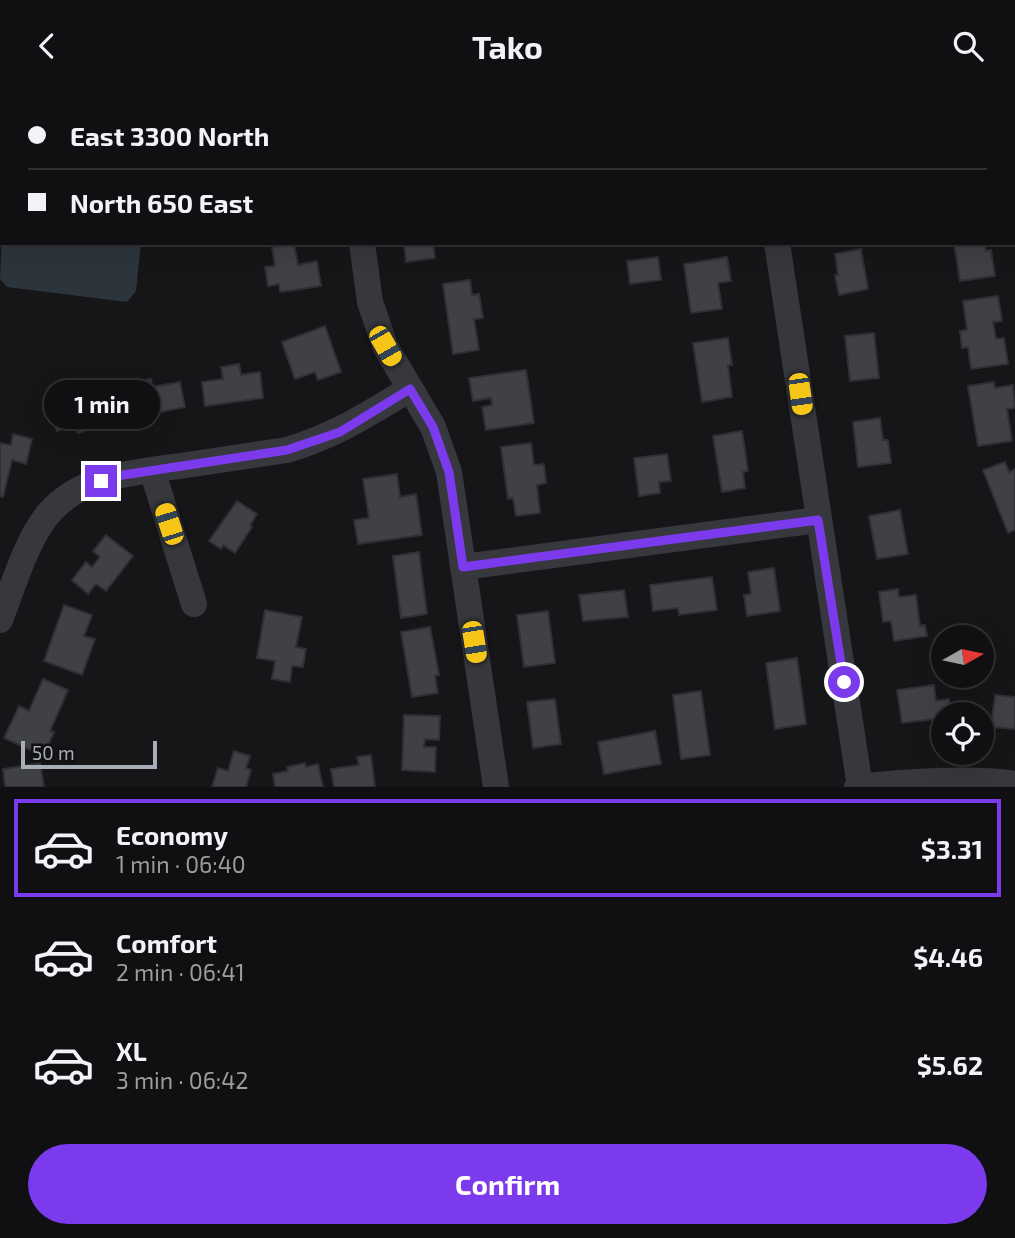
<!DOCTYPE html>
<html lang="en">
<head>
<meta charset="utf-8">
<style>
  :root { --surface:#101012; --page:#19191b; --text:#f1f3f6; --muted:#9c9d9f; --line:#303032; --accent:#7c3aed }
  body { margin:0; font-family:"Exo 2",sans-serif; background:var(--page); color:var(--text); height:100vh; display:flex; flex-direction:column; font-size:26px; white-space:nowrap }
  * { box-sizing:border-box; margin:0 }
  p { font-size:23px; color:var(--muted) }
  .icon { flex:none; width:38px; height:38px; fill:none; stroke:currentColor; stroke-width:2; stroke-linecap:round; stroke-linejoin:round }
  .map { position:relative; height:696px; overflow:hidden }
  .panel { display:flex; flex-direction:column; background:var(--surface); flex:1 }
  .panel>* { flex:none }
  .guide { position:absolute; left:0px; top:0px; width:1015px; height:154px; box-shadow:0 7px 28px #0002,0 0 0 2px var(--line); display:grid; align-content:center; height:154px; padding:0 28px; background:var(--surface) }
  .needle { width:46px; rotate:81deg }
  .buttons { position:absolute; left:931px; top:534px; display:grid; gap:14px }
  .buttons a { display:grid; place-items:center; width:63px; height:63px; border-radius:50%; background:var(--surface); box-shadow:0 7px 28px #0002,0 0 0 2px var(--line); font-size:35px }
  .scale { position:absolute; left:21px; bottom:18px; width:136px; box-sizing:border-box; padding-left:7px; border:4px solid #a8adb8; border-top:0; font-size:19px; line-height:24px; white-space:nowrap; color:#a8adb8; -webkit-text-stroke:5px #111113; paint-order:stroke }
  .end { position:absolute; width:32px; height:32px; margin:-16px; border:9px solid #7c3aed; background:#fff; box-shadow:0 0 0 4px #fff }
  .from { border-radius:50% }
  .bubble { position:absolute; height:49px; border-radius:24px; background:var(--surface); box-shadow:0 7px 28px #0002,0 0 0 2px var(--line); font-size:23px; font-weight:700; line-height:49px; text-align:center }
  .car { position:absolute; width:21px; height:42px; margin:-21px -10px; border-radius:9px; box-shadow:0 0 5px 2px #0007; background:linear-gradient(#f5c518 24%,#345 0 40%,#f5c518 0 76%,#345 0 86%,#f5c518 0) }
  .guide b { display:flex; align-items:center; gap:24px; height:66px; font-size:26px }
  .guide b+b { border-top:2px solid var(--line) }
  .guide i { width:18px; height:18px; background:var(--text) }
  ul { padding:12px 0 0; list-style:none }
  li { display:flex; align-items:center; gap:21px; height:98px; margin:0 14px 10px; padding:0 14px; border:4px solid transparent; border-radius:0px }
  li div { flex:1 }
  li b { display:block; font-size:26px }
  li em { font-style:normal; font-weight:700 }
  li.current { border-color:var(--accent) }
  li>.icon { width:63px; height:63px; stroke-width:1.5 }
  .action { display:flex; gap:14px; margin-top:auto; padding:14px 28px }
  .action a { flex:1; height:80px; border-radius:42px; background:var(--accent); color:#fff; font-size:28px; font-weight:700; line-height:80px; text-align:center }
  header { display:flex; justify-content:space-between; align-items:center; height:91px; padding:0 28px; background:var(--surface); font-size:32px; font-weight:700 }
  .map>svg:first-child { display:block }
  .water { fill:#2c353c }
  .building { fill:#404145; stroke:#303034; stroke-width:2 }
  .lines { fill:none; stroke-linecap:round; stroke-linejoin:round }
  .minor { stroke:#37383d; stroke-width:26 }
  .route { stroke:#7c3aed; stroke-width:9 }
</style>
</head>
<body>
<header><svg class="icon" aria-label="back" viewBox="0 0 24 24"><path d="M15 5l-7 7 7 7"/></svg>Tako<svg class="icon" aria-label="search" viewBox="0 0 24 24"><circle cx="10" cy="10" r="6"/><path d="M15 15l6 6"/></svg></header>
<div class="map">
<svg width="1015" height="696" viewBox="0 0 1015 696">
  <rect width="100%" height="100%" fill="#161618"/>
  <path class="water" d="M2,140V152H141L136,200L127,211L7,196L0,188Z"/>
  <g class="building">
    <rect x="454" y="0" width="51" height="2"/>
    <path d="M522,0H573V1L522,2Z"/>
    <path d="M404,152H433L435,167L406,171Z"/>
    <path d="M954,152H984L986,160L991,159L995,185L960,190Z"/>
    <path d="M294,153L298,174L317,170L321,195L280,201L279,193L268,195L265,176L275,175L272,156Z"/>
    <path d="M861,158L868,198L839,204L835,184H838L835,163Z"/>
    <path d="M658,166L661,189L630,193L627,170Z"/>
    <path d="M727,166L731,190L718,192L722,218L691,222L684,173Z"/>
    <path d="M470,189L472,204L479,203L483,227L474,228L479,259L453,263L443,193Z"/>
    <path d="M998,205L1002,230L993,231L996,248L1004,247L1008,273L971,278L968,256L962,257L960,240L967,239L963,210Z"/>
    <path d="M325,235L341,281L318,289L315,281L295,288L282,251Z"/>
    <path d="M874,242L879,287L850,290L845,245Z"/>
    <path d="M728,247L732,274H728L732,306L702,311L693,252Z"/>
    <path d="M239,273L241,284L260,281L263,307L205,315L202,291L223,288L221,276Z"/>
    <path d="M526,279L534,332L486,339L482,316L492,314L491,307L473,310L469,287Z"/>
    <path d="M151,288L152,296L180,291L185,316L122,329L117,304L134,301L132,292Z"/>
    <path d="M994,291L995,297L1013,294L1015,317L1007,318L1012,350L978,355L968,295Z"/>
    <path d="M87,298L101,334L78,342L75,333L57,340L47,314Z"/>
    <path d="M880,327L883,349H888L891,372L858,376L853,331Z"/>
    <path d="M742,340L748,380L743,381L745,397L722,401L713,345Z"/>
    <path d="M13,343L32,348L26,373L12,369L3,406L0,405V352L11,354Z"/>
    <path d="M531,352L534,374L544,373L546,392L537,394L540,422L516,425L513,407L508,408L501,356Z"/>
    <path d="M667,363L671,390L659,391L660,402L639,405L634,367Z"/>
    <path d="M1005,371L1009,381L1015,378V439L1008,442L983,379Z"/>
    <path d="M397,383L400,406L416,403L422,444L358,453L354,429L369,427L363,388Z"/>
    <path d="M237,410L257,423L250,434L252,436L235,462L223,454L221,458L209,450Z"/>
    <path d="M900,419L908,463L877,468L869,425Z"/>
    <path d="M106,444L133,465L106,500L96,493L88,503L72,489L86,471L92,476L100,466L93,460Z"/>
    <path d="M419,461L427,523L401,527L393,465Z"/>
    <path d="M774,477L780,520L747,525L744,504L751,503L748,481Z"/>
    <path d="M712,486L717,519L679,524L678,517L653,520L650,494Z"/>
    <path d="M898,498L899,506L916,504L920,535L925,534L927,545L894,550L891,530L883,531L879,501Z"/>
    <path d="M624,499L628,526L583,530L579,504Z"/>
    <path d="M64,514L92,524L84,545L95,548L82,584L44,570Z"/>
    <path d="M265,519L302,526L296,556L306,558L303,576L292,575L290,591L272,588L275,570L257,567Z"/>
    <path d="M548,520L555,572L524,576L517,524Z"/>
    <path d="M430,536L439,584L435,585L438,602L412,606L401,541Z"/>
    <path d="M797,567L806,633L775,638L766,572Z"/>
    <path d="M43,588L68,599L50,640L54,641L44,665L4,647L19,615L29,620Z"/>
    <path d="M934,594L936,610L949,608L951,623H943V627L902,632L897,599Z"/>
    <path d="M701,600L710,664L681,668L673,604Z"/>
    <path d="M995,604L1015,606V638L991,636Z"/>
    <path d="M555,608L561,653L533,657L527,611Z"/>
    <path d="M404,624L440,625L439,649L425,648L424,656H436L435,681L402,679Z"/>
    <path d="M655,640L661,673L604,683L598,651Z"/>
    <path d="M234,660L250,665L246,677L251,679L246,696H212L218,677L228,680Z"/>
    <path d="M371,664L375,696H334L331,678L359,674L357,666Z"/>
    <path d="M40,672L44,696H5L3,678Z"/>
    <path d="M305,672L306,676L318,673L323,696H275L273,683L288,680L287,676Z"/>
  </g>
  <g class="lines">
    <g class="minor">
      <path d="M340,0L341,2"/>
      <path d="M755,0V2"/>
      <path d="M362,152L370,211L385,255L433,336L449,381L496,696"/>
      <path d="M777,152L860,696"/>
      <path d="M152,379L194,513"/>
      <path d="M463,476L818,429"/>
      <path d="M0,529C13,496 26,449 49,422C83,383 139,381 187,374C220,369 254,364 287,359C335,345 368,323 410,298"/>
      <path d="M857,696C901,691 972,686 1015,693"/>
    </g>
  </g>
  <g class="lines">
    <path class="route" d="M101,390L123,384L287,359L340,341L410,298L433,336L449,381L463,476L818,429L844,591"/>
  </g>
</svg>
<div class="buttons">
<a><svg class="needle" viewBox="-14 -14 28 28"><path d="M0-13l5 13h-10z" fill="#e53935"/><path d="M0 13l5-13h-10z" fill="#9c9d9f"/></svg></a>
<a><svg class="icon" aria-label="locate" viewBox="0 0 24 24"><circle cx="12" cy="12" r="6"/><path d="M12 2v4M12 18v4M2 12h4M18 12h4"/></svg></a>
</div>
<div class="scale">50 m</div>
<i class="end from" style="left:844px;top:591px"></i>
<i class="end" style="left:101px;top:390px"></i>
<div class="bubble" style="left:44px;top:289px;width:116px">1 min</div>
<i class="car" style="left:385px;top:255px;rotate:150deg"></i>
<i class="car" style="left:800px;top:303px;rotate:172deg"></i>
<i class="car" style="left:169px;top:433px;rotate:342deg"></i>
<i class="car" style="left:474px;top:551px;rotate:171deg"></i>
<div class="guide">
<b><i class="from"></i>East 3300 North</b>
<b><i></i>North 650 East</b>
</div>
</div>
<section class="panel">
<ul>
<li class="current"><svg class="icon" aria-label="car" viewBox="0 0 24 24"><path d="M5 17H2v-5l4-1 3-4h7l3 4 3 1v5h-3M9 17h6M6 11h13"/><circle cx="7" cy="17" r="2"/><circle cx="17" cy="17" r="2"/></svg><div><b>Economy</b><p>1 min · 06:40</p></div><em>$3.31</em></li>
<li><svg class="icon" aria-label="car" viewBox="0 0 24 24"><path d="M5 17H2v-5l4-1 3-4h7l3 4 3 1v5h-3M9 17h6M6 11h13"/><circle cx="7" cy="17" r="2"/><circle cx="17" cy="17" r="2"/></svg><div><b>Comfort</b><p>2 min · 06:41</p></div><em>$4.46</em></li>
<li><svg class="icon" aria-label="car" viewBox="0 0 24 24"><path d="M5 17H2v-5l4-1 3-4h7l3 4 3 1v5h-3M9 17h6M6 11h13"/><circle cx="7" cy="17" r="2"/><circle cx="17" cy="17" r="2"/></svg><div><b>XL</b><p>3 min · 06:42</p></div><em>$5.62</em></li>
</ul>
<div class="action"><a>Confirm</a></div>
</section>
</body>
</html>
